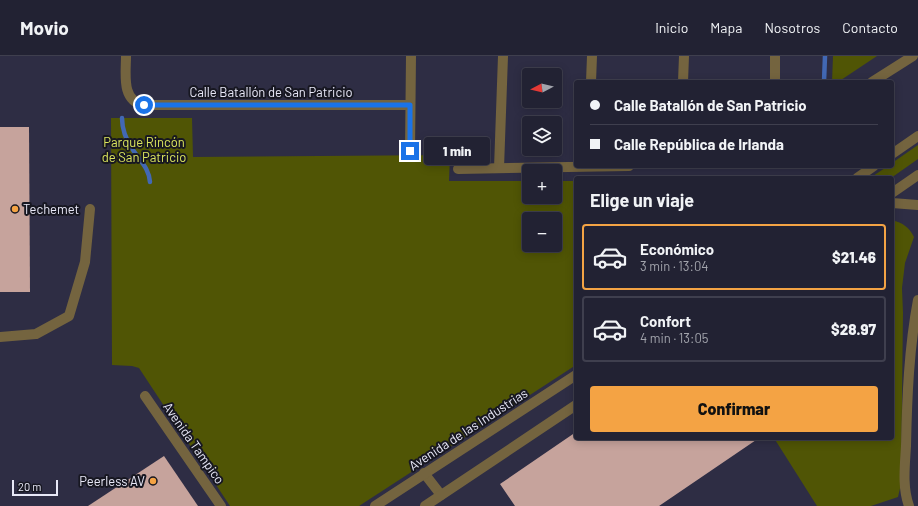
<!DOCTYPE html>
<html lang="es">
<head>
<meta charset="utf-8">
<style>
  :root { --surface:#223; --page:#2a2a3b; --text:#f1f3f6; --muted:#a2a4ac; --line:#3f3f4e; --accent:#f4a344 }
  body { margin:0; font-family:Barlow,sans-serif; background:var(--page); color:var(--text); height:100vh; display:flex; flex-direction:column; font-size:15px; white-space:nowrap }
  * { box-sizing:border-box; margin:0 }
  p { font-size:13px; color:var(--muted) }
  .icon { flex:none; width:22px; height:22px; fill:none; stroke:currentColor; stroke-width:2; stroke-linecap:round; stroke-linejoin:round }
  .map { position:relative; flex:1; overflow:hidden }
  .panel { position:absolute; left:574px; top:120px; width:320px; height:264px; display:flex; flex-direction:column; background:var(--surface); border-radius:4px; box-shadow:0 2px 10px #0003,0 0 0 1px var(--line) }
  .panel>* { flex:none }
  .hud { position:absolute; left:574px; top:24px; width:320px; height:88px; border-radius:4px; box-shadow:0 2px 10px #0003,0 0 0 1px var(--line); display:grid; align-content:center; height:88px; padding:0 16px; background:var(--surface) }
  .needle { width:26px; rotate:263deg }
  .controls { position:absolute; left:522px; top:12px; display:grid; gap:8px }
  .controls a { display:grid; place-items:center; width:40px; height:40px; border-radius:4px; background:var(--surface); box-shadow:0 2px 10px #0003,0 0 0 1px var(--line); font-size:20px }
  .scale { position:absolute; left:12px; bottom:10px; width:46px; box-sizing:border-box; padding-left:4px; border:2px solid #e8e8f7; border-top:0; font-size:11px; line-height:14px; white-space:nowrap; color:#e8e8f7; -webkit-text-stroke:3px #171721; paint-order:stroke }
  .end { position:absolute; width:18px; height:18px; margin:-9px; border:5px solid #1a73e8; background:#fff; box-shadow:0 0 0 2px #fff }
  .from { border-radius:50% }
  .bubble { position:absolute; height:28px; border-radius:4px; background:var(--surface); box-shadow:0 2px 10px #0003,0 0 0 1px var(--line); font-size:13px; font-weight:800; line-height:28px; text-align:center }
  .hud b { display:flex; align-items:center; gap:14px; height:38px; font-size:15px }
  .hud b+b { border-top:1px solid var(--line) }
  .hud i { width:10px; height:10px; background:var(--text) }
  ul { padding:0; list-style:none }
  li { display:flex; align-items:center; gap:12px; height:66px; margin:0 8px 6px; padding:0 8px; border:2px solid var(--line); border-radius:4px }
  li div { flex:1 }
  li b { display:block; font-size:15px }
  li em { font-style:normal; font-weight:800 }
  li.active { border-color:var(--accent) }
  li>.icon { width:36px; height:36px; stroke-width:1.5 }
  h2 { padding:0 16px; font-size:18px; line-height:48px }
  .cta { display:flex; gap:8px; margin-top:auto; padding:8px 16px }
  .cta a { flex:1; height:46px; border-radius:4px; background:var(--accent); color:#111; font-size:16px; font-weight:800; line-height:46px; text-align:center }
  header { display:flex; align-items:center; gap:24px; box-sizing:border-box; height:56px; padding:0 20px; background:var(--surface); border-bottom:1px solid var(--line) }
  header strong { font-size:19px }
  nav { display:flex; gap:22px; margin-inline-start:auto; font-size:14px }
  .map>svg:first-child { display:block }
  .green { fill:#505505; fill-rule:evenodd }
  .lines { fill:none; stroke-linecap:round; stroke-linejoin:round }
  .stream { stroke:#4268b4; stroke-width:4.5 }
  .building { fill:#c6a39c }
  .minor { stroke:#74643f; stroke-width:10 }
  .route { stroke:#1a73e8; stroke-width:5 }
  .poi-dot { fill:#f4a344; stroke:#171721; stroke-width:1.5 }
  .labels { text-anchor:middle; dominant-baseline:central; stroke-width:4; stroke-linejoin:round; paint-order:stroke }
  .street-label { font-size:13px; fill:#e8e8f7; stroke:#171721 }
  .park-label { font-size:13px; fill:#dce65e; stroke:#171721 }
  .poi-label { font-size:13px; fill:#e8e8f7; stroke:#171721; text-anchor:start }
</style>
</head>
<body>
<header>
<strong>Movio</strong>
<nav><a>Inicio</a><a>Mapa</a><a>Nosotros</a><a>Contacto</a></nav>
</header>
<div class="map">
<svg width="918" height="450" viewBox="0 0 918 450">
  <rect width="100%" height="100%" fill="#2e2d44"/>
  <g class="green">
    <path d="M833,0H877L838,26H832Z"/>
    <path d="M111,62H192L193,101L450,99L449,125H529V141H555V125H576V309L359,450H230L139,312L132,310L112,309ZM529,163H555V189H529Z"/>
    <path d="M918,89V103L891,122H870L888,110H892V107Z"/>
    <path d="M892,164C903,167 909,171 914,181L905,207L902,232L903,257L901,428L898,441L871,450H817L774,382H892Z"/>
  </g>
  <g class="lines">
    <g class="stream">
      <path d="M824,26L825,0"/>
      <path d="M122,62C122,74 126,84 133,94C140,105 149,112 150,126"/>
    </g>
  </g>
  <g class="building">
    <path d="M0,71H29L30,236H0Z"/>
    <path d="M576,376V382H759L659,450H515L500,428Z"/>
    <path d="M164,400L198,450H88Z"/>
  </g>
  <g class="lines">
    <g class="minor">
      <path d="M126,0C126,18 121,45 144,49H410"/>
      <path d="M591,26L592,0"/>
      <path d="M683,26L684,0"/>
      <path d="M775,26V0"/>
      <path d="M872,26L913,0"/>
      <path d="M410,95L411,0"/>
      <path d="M892,98L918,80"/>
      <path d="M499,112L503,0"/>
      <path d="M458,113L629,110"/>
      <path d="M857,122L874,110"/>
      <path d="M892,137L918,119"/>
      <path d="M892,147L918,149"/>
      <path d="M0,281L36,278L69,260L85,206L90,153"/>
      <path d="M145,340L221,450"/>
      <path d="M424,417L441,439"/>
      <path d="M375,450L576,319"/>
      <path d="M425,450L576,349"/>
      <path d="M909,450C902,431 905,409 906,390C907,341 909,292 918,244"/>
    </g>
  </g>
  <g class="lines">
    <path class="route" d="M144,49H410V95"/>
  </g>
  <g class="poi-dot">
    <circle cx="15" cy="153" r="4"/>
    <circle cx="153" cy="425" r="4"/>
  </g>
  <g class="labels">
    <g class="street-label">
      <text x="271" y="36">Calle Batallón de San Patricio</text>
      <text transform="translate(468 373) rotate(-33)">Avenida de las Industrias</text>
      <text transform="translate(194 387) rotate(55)">Avenida Tampico</text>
    </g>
    <g class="park-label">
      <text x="144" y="86">Parque Rincón<tspan x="144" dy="15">de San Patricio</tspan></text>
    </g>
    <g class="poi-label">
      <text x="23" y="153">Techemet</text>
      <text x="145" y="425" text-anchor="end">Peerless AV</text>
    </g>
  </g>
</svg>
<div class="controls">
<a><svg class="needle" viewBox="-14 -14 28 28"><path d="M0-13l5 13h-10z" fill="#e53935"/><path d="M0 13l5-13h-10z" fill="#a2a4ac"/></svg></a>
<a><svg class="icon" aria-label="layers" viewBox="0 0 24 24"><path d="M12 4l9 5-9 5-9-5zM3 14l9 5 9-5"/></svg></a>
<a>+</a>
<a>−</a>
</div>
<div class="scale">20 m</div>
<i class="end from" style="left:144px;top:49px"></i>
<i class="end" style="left:410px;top:95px"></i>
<div class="bubble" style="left:424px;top:81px;width:66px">1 min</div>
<div class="hud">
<b><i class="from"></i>Calle Batallón de San Patricio</b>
<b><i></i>Calle República de Irlanda</b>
</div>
<section class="panel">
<h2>Elige un viaje</h2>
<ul>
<li class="active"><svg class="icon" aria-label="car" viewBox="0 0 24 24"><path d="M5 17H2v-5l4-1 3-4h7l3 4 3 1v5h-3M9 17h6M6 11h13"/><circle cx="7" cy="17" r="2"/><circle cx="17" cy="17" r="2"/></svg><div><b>Económico</b><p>3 min · 13:04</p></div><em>$21.46</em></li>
<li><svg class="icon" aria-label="car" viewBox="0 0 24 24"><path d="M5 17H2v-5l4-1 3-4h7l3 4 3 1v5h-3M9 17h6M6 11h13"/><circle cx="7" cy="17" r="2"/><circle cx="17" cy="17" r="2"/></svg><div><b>Confort</b><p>4 min · 13:05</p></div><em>$28.97</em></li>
</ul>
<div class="cta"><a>Confirmar</a></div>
</section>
</div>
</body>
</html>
